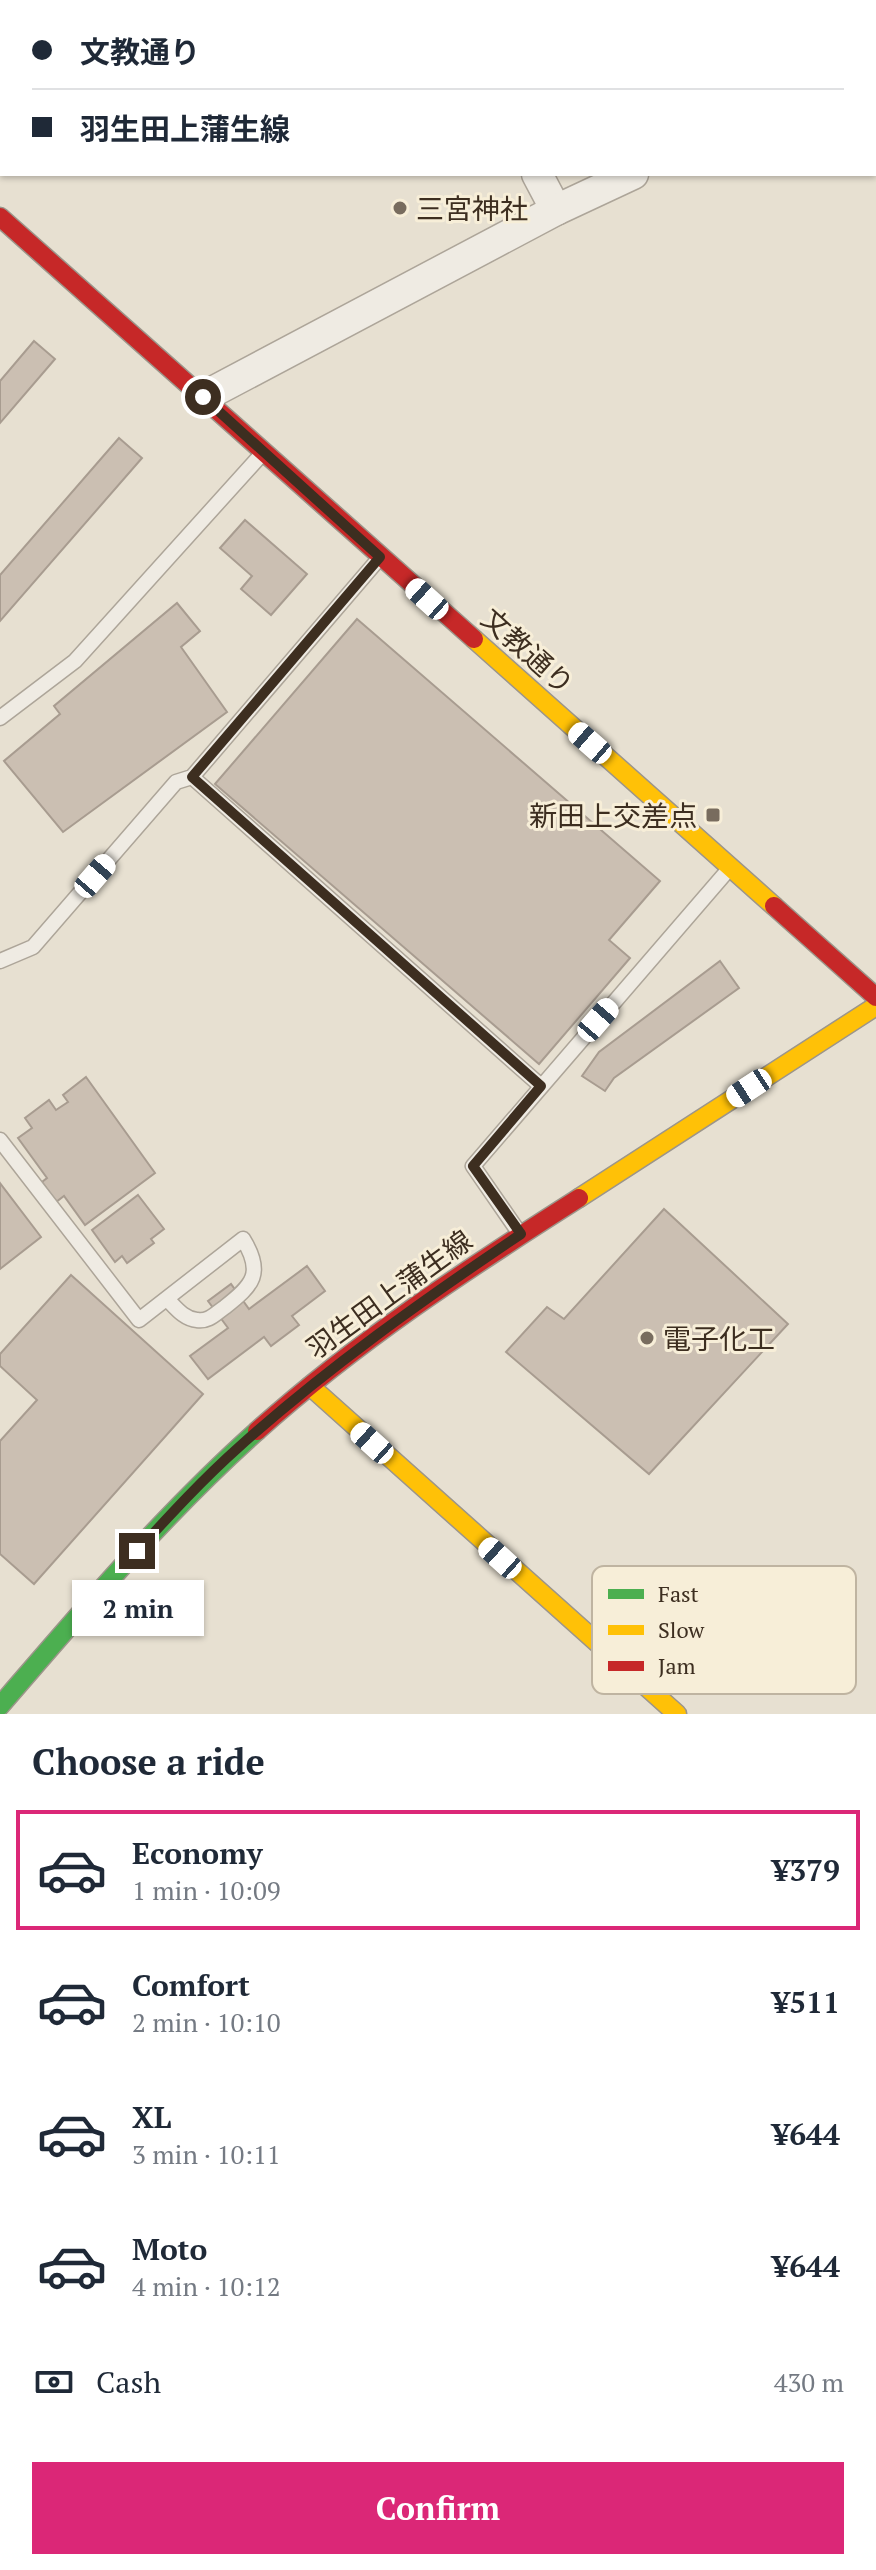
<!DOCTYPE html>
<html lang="en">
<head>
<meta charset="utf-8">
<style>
  :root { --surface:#fff; --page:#f6f6f7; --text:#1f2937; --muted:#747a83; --line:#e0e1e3; --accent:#db2777 }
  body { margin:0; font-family:"PT Serif","Noto Sans JP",serif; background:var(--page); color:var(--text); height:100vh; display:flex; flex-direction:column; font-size:30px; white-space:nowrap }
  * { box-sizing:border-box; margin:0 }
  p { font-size:26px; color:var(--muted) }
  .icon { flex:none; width:44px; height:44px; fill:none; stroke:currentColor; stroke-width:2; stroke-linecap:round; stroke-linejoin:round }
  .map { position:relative; height:1714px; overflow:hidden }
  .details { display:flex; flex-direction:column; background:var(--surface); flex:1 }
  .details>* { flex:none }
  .hud { position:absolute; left:0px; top:0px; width:876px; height:176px; box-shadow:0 2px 6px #0004; display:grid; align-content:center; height:176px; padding:0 32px; background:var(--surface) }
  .end { position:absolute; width:36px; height:36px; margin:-18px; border:10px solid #3d2e20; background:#fff; box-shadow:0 0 0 4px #fff }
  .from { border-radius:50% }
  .bubble { position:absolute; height:56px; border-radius:0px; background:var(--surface); box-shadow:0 2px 6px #0004; font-size:26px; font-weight:600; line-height:56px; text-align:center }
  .car { position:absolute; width:24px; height:48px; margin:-24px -12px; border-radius:10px; box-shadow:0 0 6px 2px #0007; background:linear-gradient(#fff 24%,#345 0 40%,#fff 0 76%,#345 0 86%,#fff 0) }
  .hud b { display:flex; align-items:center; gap:28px; height:76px; font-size:30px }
  .hud b+b { border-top:2px solid var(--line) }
  .hud i { width:20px; height:20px; background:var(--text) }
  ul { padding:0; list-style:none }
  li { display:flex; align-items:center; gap:24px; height:120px; margin:0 16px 12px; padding:0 16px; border:4px solid transparent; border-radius:0px }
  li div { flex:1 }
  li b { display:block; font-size:30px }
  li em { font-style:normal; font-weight:600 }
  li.selected { border-color:var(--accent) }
  li>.icon { width:72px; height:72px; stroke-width:1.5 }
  h2 { padding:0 32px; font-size:36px; line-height:96px }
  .pay { display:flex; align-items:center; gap:20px; height:88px; padding:0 32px; font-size:30px }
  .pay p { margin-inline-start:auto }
  .cta { display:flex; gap:16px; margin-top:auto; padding:16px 32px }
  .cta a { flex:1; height:92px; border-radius:0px; background:var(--accent); color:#fff; font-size:32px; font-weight:600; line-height:92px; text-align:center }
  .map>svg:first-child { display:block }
  .building { fill:#cbbfb2; stroke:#a89c90; stroke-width:2 }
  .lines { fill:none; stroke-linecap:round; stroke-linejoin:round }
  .lane-casing { stroke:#ada599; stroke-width:17 }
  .street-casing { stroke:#ada599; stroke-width:33 }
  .fast-casing { stroke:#9c958a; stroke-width:21 }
  .slow-casing { stroke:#9c958a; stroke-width:21 }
  .jam-casing { stroke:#9c958a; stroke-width:21 }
  .lane { stroke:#efebe3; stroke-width:14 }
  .street { stroke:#efebe3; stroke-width:30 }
  .fast { stroke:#4caf50; stroke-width:18 }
  .slow { stroke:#ffc107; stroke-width:18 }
  .jam { stroke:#c62828; stroke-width:18 }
  .route { stroke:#3d2e20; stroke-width:10 }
  .poi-dot { fill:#786c5e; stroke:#f7eed8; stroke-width:3 }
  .labels { text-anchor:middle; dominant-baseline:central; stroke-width:6; stroke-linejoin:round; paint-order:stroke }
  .poi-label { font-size:28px; fill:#3d2e20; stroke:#f7eed8; text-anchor:start }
  .street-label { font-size:28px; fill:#3d2e20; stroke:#f7eed8 }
  .key { fill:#f7eed8; stroke:#bfb4a1; stroke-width:2 }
  .key-label { font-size:22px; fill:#3d2e20 }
</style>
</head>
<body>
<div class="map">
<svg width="876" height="1714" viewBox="0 0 876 1714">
  <rect width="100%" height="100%" fill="#e7e0d1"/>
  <g class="building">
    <path d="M34,341L55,359L0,423V381Z"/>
    <path d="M119,438L142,458L0,621V575Z"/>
    <path d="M245,520L307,574L271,615L241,589L252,576L220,548Z"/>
    <path d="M177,603L200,631L181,647L227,712L63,832L4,761L60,714L54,706Z"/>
    <path d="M357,619L660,881L609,940L630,958L539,1064L215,784Z"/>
    <path d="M720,961L739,988L614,1078L605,1091L582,1076L599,1052Z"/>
    <path d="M86,1077L155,1173L85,1225L64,1196L56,1202L42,1182L47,1178L18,1138L32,1128L25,1118L49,1100L56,1110L68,1102L63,1095Z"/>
    <path d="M0,1183L41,1237L0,1269Z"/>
    <path d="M138,1195L164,1229L151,1239L154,1243L127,1263L122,1256L115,1262L92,1230Z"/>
    <path d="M664,1209L788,1324L649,1474L506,1352L547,1307L564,1319Z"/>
    <path d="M307,1266L325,1291L292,1316L299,1325L271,1346L264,1337L208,1379L190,1356L228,1328L208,1301L231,1284L249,1309Z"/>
    <path d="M71,1275L203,1394L34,1584L0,1554V1441L37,1400L0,1366V1354Z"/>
  </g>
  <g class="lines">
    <defs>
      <g id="lane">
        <path d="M0,718L75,661L261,455"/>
        <path d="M192,777L541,1086"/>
        <path d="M0,961L33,947L176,782L192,777L377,561"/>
        <path d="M0,1140L139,1320L243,1239C264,1273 253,1285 225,1307C216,1313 209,1322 197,1320C184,1319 176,1308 167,1299"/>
        <path d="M518,1231L473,1166L729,869"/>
      </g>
      <g id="street">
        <path d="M445,0L446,2"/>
        <path d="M616,0L617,2"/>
        <path d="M188,2L192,0"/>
        <path d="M0,147L2,145"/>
        <path d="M537,174L556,210"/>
        <path d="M203,397L556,210L633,174"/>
      </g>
      <path id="fast" d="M0,1706C82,1611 163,1515 257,1431"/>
      <g id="slow">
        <path d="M474,639L774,906"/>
        <path d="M579,1198L876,1006"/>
        <path d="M310,1386L677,1714"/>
      </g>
      <g id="jam">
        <path d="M0,217L474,639"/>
        <path d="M774,906L876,997"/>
        <path d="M257,1431C356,1342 467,1269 579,1198"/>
      </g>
    </defs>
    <use href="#lane" class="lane-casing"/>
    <use href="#street" class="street-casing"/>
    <use href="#fast" class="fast-casing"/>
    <use href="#slow" class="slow-casing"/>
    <use href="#jam" class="jam-casing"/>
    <use href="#lane" class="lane"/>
    <use href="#street" class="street"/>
    <use href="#fast" class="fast"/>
    <use href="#slow" class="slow"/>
    <use href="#jam" class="jam"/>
  </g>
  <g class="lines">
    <path class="route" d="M137,1551C170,1515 203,1479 239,1447C327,1368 423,1300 521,1234L473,1166L541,1086L192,777L380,557L203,397"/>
  </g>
  <g class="poi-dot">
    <circle cx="400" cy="208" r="8"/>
    <rect x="705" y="807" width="16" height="16" rx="4"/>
    <circle cx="647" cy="1338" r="8"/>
  </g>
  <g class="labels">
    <g class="poi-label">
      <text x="416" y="208">三宮神社</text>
      <text x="697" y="815" text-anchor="end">新田上交差点</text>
      <text x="663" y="1338">電子化工</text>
    </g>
    <g class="street-label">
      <text transform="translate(528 651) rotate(42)">文教通り</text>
      <text transform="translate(389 1294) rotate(-36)">羽生田上蒲生線</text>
    </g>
  </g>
  <rect x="592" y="1566" width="264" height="128" rx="12" class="key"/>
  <rect x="608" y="1589" width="36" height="10" fill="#4caf50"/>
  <rect x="608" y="1625" width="36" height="10" fill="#ffc107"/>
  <rect x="608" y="1661" width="36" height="10" fill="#c62828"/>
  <g class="key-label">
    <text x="658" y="1602">Fast</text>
    <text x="658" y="1638">Slow</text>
    <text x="658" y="1674">Jam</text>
  </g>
</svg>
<i class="end from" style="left:203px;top:397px"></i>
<i class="end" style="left:137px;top:1551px"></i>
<div class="bubble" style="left:72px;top:1580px;width:132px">2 min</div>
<i class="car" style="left:427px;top:599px;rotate:312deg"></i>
<i class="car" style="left:590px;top:743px;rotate:311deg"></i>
<i class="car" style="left:95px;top:876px;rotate:41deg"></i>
<i class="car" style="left:598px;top:1020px;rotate:41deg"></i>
<i class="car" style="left:749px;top:1088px;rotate:237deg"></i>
<i class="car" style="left:372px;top:1443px;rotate:312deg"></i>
<i class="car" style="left:500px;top:1558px;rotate:312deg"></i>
<div class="hud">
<b><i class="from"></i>文教通り</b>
<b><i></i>羽生田上蒲生線</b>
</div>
</div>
<section class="details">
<h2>Choose a ride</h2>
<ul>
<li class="selected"><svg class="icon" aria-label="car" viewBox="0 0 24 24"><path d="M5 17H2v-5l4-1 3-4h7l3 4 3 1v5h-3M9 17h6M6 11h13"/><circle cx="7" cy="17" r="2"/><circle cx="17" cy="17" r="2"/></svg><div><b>Economy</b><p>1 min · 10:09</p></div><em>¥379</em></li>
<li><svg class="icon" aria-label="car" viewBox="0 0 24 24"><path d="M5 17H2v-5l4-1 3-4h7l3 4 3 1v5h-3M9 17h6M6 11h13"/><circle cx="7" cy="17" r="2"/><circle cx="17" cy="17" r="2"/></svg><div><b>Comfort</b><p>2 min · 10:10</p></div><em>¥511</em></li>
<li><svg class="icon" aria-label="car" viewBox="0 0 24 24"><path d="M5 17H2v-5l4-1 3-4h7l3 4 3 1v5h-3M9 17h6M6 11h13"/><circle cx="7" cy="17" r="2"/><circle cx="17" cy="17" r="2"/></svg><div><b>XL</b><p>3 min · 10:11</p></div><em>¥644</em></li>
<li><svg class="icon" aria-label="car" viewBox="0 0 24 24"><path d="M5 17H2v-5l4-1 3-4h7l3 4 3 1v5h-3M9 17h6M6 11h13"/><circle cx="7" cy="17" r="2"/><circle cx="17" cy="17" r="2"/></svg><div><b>Moto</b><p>4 min · 10:12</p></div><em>¥644</em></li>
</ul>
<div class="pay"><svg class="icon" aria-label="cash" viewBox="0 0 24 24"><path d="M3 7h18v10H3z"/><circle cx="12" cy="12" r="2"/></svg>Cash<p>430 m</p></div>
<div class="cta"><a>Confirm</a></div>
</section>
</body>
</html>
